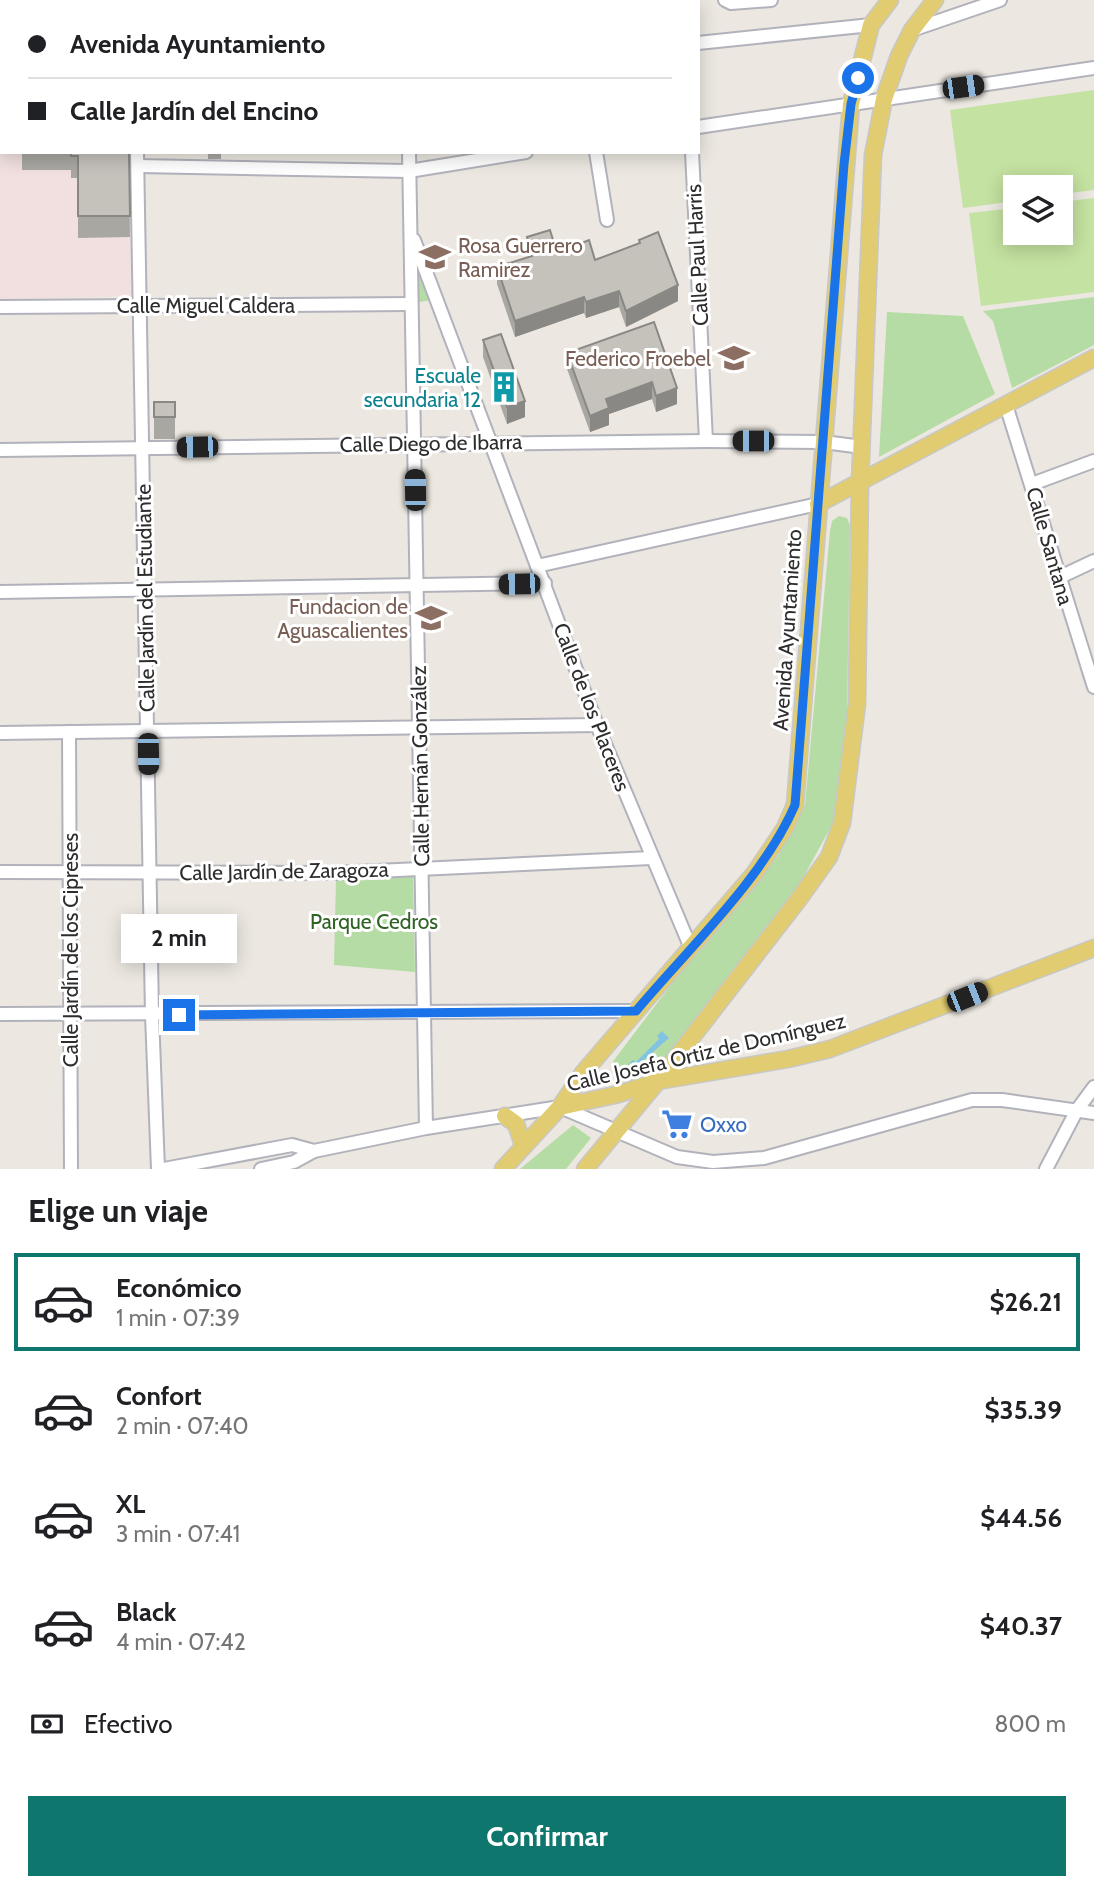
<!DOCTYPE html>
<html lang="es">
<head>
<meta charset="utf-8">
<style>
  :root { --surface:#fff; --page:#f2f2f2; --text:#202124; --muted:#757577; --line:#e0e0e0; --accent:#0f766e }
  body { margin:0; font-family:Cabin,sans-serif; background:var(--page); color:var(--text); height:100vh; display:flex; flex-direction:column; font-size:26px; white-space:nowrap }
  * { box-sizing:border-box; margin:0 }
  p { font-size:23px; color:var(--muted) }
  .icon { flex:none; width:38px; height:38px; fill:none; stroke:currentColor; stroke-width:2; stroke-linecap:round; stroke-linejoin:round }
  .map { position:relative; height:1169px; overflow:hidden }
  .panel { display:flex; flex-direction:column; background:var(--surface); flex:1 }
  .panel>* { flex:none }
  .banner { position:absolute; left:0px; top:0px; width:700px; height:154px; box-shadow:0 4px 18px #0003; display:grid; align-content:center; height:154px; padding:0 28px; background:var(--surface) }
  .tools { position:absolute; left:1003px; top:175px; display:grid; gap:14px }
  .tools a { display:grid; place-items:center; width:70px; height:70px; border-radius:0px; background:var(--surface); box-shadow:0 4px 18px #0003; font-size:35px }
  .end { position:absolute; width:32px; height:32px; margin:-16px; border:9px solid #1a73e8; background:#fff; box-shadow:0 0 0 4px #fff }
  .from { border-radius:50% }
  .bubble { position:absolute; height:49px; border-radius:0px; background:var(--surface); box-shadow:0 4px 18px #0003; font-size:23px; font-weight:800; line-height:49px; text-align:center }
  .car { position:absolute; width:21px; height:42px; margin:-21px -10px; border-radius:9px; box-shadow:0 0 5px 2px #0007; background:linear-gradient(#222 24%,#8ab4d8 0 40%,#222 0 76%,#8ab4d8 0 86%,#222 0) }
  .banner b { display:flex; align-items:center; gap:24px; height:66px; font-size:26px }
  .banner b+b { border-top:2px solid var(--line) }
  .banner i { width:18px; height:18px; background:var(--text) }
  ul { padding:0; list-style:none }
  li { display:flex; align-items:center; gap:21px; height:98px; margin:0 14px 10px; padding:0 14px; border:4px solid transparent; border-radius:0px }
  li div { flex:1 }
  li b { display:block; font-size:26px }
  li em { font-style:normal; font-weight:800 }
  li.selected { border-color:var(--accent) }
  li>.icon { width:63px; height:63px; stroke-width:1.5 }
  h2 { padding:0 28px; font-size:32px; line-height:84px }
  .pay { display:flex; align-items:center; gap:18px; height:77px; padding:0 28px; font-size:26px }
  .pay p { margin-inline-start:auto }
  .cta { display:flex; gap:14px; margin-top:auto; padding:14px 28px }
  .cta a { flex:1; height:80px; border-radius:0px; background:var(--accent); color:#fff; font-size:28px; font-weight:800; line-height:80px; text-align:center }
  .map>svg:first-child { display:block }
  .medical { fill:#f2e0e0 }
  .green { fill:#b5dca4 }
  .pitch { fill:#c4e2a1 }
  .water { fill:#81c3e2 }
  .lines { fill:none; stroke-linecap:round; stroke-linejoin:round }
  .minor-casing { stroke:#b1b2bb; stroke-width:16 }
  .major-casing { stroke:#c8c8c8; stroke-width:19 }
  .minor { stroke:#fff; stroke-width:12 }
  .major { stroke:#e1cc71; stroke-width:16 }
  .wall { fill:#a9a7a2 }
  .shaded-wall { fill:#8a8884 }
  .building { fill:#c5c2bc; stroke:#8a8884; stroke-width:2 }
  .route { stroke:#1a73e8; stroke-width:9 }
  .labels { text-anchor:middle; dominant-baseline:central; stroke-width:6; stroke-linejoin:round; paint-order:stroke }
  .education-label { font-size:21px; fill:#785e54; stroke:#fff; text-anchor:end }
  .street-label { font-size:21px; fill:#2d2d2d; stroke:#fff }
  .culture-label { font-size:21px; fill:#0d838f; stroke:#fff; text-anchor:end }
  .park-label { font-size:21px; fill:#2e6324; stroke:#fff }
  .shop-label { font-size:21px; fill:#366cbe; stroke:#fff; text-anchor:start }
</style>
</head>
<body>
<div class="map">
<svg width="1094" height="1169" viewBox="0 0 1094 1169">
  <rect width="100%" height="100%" fill="#ece8e1"/>
  <path class="medical" d="M0,0L127,2H2V152H129L131,296L0,299Z"/>
  <g class="green">
    <path d="M411,237L432,300L413,303Z"/>
    <path d="M1094,297V345L1012,388L993,321L983,311Z"/>
    <path d="M887,312L963,316L995,394L879,457Z"/>
    <path d="M839,516L847,518L850,525L847,715L833,823L792,898L666,1059L635,1079L620,1083L614,1079L611,1066L614,1060L701,945L739,905L778,856L805,805L830,531L832,521Z"/>
    <path d="M413,877L415,972L334,965L336,878Z"/>
    <path d="M573,1125L591,1138L566,1169H520Z"/>
  </g>
  <g class="pitch">
    <path d="M1094,90V190L1061,194L1060,187H1015V201L963,208L950,110Z"/>
    <path d="M1094,198V292L981,306L969,213L1015,208V233H1060L1061,202Z"/>
  </g>
  <path class="water" d="M662,1031L669,1038L640,1063L642,1066L636,1072L628,1065L633,1060L636,1062L659,1039L657,1036Z"/>
  <g class="lines">
    <defs>
      <g id="minor">
        <path d="M135,0V2"/>
        <path d="M406,0V2"/>
        <path d="M550,0V2"/>
        <path d="M686,0V2"/>
        <path d="M725,0L731,3L771,0"/>
        <path d="M912,30L1000,0"/>
        <path d="M698,43L871,25"/>
        <path d="M698,127L1094,68"/>
        <path d="M137,152L152,1015L158,1169"/>
        <path d="M409,152L426,1128"/>
        <path d="M596,152L607,220"/>
        <path d="M692,152L706,441"/>
        <path d="M138,166L409,171L526,152"/>
        <path d="M414,240L597,725L690,946"/>
        <path d="M0,307L411,304"/>
        <path d="M1006,405L1094,687"/>
        <path d="M0,450L706,441L824,442L862,447"/>
        <path d="M1032,484L1094,461"/>
        <path d="M537,566L818,504"/>
        <path d="M1058,578L1094,561"/>
        <path d="M0,592L545,583"/>
        <path d="M69,732L71,1169"/>
        <path d="M0,733L597,725"/>
        <path d="M0,872L334,873L651,858"/>
        <path d="M0,1014L636,1011"/>
        <path d="M164,1169L292,1145L314,1151"/>
        <path d="M261,1169L294,1162L314,1151L426,1128L560,1107L677,1157L713,1162L764,1158L972,1100H1002L1094,1113"/>
        <path d="M1046,1169L1077,1110L1094,1087"/>
      </g>
      <g id="major">
        <path d="M818,504L1094,358"/>
        <path d="M560,1107L619,1094L658,1081L788,1059L830,1049L1094,948"/>
        <path d="M505,1116L516,1124L523,1145"/>
        <path d="M503,1169L560,1107L583,1073L754,874L785,828L795,805L851,104L871,25L890,0"/>
        <path d="M585,1169L658,1081L799,899L829,857L842,823L857,704L860,482L873,155L884,99L899,56L912,30L935,0"/>
      </g>
    </defs>
    <use href="#minor" class="minor-casing"/>
    <use href="#major" class="major-casing"/>
    <use href="#minor" class="minor"/>
    <use href="#major" class="major"/>
  </g>
  <g class="wall">
    <path d="M0,0H127V2H2V20L0,21Z"/>
    <rect x="0" y="97" width="2" height="51"/>
    <path d="M22,152H129L130,237L78,238V178H71V170H22Z"/>
    <rect x="208" y="152" width="13" height="7"/>
    <path d="M527,237L557,253L595,260L639,244V240L678,301L626,327L619,307L586,318L584,313L515,337L497,284V267L528,257L527,253Z"/>
    <path d="M654,322L677,404L656,412L652,399L609,414V425L590,432L567,369V353Z"/>
    <path d="M483,340L525,417L507,424L483,357Z"/>
    <rect x="154" y="402" width="21" height="37"/>
  </g>
  <g class="shaded-wall">
    <path d="M678,285V301L626,327V311Z"/>
    <path d="M619,291V307L586,318V302Z"/>
    <path d="M584,297V313L515,337V321Z"/>
    <path d="M652,382V399L609,414V425L590,432V416L606,399Z"/>
    <path d="M677,388V404L656,412V396Z"/>
    <path d="M525,401V417L507,424V407Z"/>
  </g>
  <g class="building">
    <rect x="15" y="0" width="112" height="2"/>
    <rect x="0" y="97" width="2" height="30"/>
    <path d="M71,152H129L130,216H78V156H71Z"/>
    <path d="M550,230L557,253L589,240L595,260L640,243L639,240L658,232L678,285L626,311L619,291L586,302L584,297L515,321L497,267L532,256L527,237Z"/>
    <path d="M654,322L677,388L656,396L652,382L606,399L609,408L590,416L567,353Z"/>
    <path d="M501,334L525,401L507,407L483,340Z"/>
    <rect x="154" y="402" width="21" height="15"/>
  </g>
  <g class="lines">
    <path class="route" d="M179,1015L636,1011C688,949 763,879 795,805L844,164L851,104L858,78"/>
  </g>
  <defs>
    <symbol id="school-bare" viewBox="-9 -9 18 18"><path d="M0-5L7-2L0 1L-7-2ZM-4 1L0 2.5L4 1V4Q0 6-4 4Z" fill="#8d6e63" stroke="#fff" stroke-width="2.5" paint-order="stroke"/></symbol>
    <symbol id="building-bare" viewBox="-9 -9 18 18"><path d="M-4-6H4V6H1V3H-1V6H-4ZM-2.5-4.3h1.7v1.8h-1.7ZM.8-4.3h1.7v1.8H.8ZM-2.5-1h1.7V.8h-1.7ZM.8-1h1.7V.8H.8Z" fill="#0f9aa8" stroke="#fff" stroke-width="2.5" paint-order="stroke"/></symbol>
    <symbol id="supermarket-bare" viewBox="-9 -9 18 18"><path d="M-6-5.5h2.5l.6 2H6L4.5 2H-2.5L-4.4-4H-6ZM-1.5 3.2a1.3 1.3 0 1 0 .1 0ZM3 3.2a1.3 1.3 0 1 0 .1 0Z" fill="#3f7fe0" stroke="#fff" stroke-width="2.5" paint-order="stroke"/></symbol>
  </defs>
  <g fill-rule="evenodd">
    <use href="#school-bare" x="413" y="235" width="44" height="44"/>
    <use href="#school-bare" x="712" y="336" width="44" height="44"/>
    <use href="#building-bare" x="482" y="365" width="44" height="44"/>
    <use href="#school-bare" x="409" y="596" width="44" height="44"/>
    <use href="#supermarket-bare" x="655" y="1102" width="44" height="44"/>
  </g>
  <g class="labels">
    <g class="education-label">
      <text x="458" y="245" text-anchor="start">Rosa Guerrero<tspan x="458" dy="24">Ramirez</tspan></text>
      <text x="711" y="358">Federico Froebel</text>
      <text x="408" y="606">Fundacion de<tspan x="408" dy="24">Aguascalientes</tspan></text>
    </g>
    <g class="street-label">
      <text transform="translate(697 255) rotate(-93)">Calle Paul Harris</text>
      <text x="206" y="305">Calle Miguel Caldera</text>
      <text transform="translate(431 443) rotate(-1)">Calle Diego de Ibarra</text>
      <text transform="translate(1050 546) rotate(74)">Calle Santana</text>
      <text transform="translate(145 598) rotate(-91)">Calle Jardín del Estudiante</text>
      <text transform="translate(787 630) rotate(-86)">Avenida Ayuntamiento</text>
      <text transform="translate(592 707) rotate(69)">Calle de los Placeres</text>
      <text transform="translate(420 766) rotate(-91)">Calle Hernán González</text>
      <text transform="translate(284 871) rotate(-1)">Calle Jardín de Zaragoza</text>
      <text transform="translate(70 950) rotate(-90)">Calle Jardín de los Cipreses</text>
      <text transform="translate(706 1052) rotate(-13)">Calle Josefa Ortiz de Domínguez</text>
    </g>
    <g class="culture-label">
      <text x="481" y="375">Escuale<tspan x="481" dy="24">secundaria 12</tspan></text>
    </g>
    <g class="park-label">
      <text x="374" y="921">Parque Cedros</text>
    </g>
    <g class="shop-label">
      <text x="700" y="1124">Oxxo</text>
    </g>
  </g>
</svg>
<div class="tools">
<a><svg class="icon" aria-label="layers" viewBox="0 0 24 24"><path d="M12 4l9 5-9 5-9-5zM3 14l9 5 9-5"/></svg></a>
</div>
<i class="end from" style="left:858px;top:78px"></i>
<i class="end" style="left:179px;top:1015px"></i>
<div class="bubble" style="left:121px;top:914px;width:116px">2 min</div>
<i class="car" style="left:963px;top:87px;rotate:82deg"></i>
<i class="car" style="left:753px;top:441px;rotate:270deg"></i>
<i class="car" style="left:197px;top:447px;rotate:269deg"></i>
<i class="car" style="left:415px;top:490px;rotate:359deg"></i>
<i class="car" style="left:519px;top:584px;rotate:269deg"></i>
<i class="car" style="left:148px;top:754px;rotate:179deg"></i>
<i class="car" style="left:967px;top:997px;rotate:68deg"></i>
<div class="banner">
<b><i class="from"></i>Avenida Ayuntamiento</b>
<b><i></i>Calle Jardín del Encino</b>
</div>
</div>
<section class="panel">
<h2>Elige un viaje</h2>
<ul>
<li class="selected"><svg class="icon" aria-label="car" viewBox="0 0 24 24"><path d="M5 17H2v-5l4-1 3-4h7l3 4 3 1v5h-3M9 17h6M6 11h13"/><circle cx="7" cy="17" r="2"/><circle cx="17" cy="17" r="2"/></svg><div><b>Económico</b><p>1 min · 07:39</p></div><em>$26.21</em></li>
<li><svg class="icon" aria-label="car" viewBox="0 0 24 24"><path d="M5 17H2v-5l4-1 3-4h7l3 4 3 1v5h-3M9 17h6M6 11h13"/><circle cx="7" cy="17" r="2"/><circle cx="17" cy="17" r="2"/></svg><div><b>Confort</b><p>2 min · 07:40</p></div><em>$35.39</em></li>
<li><svg class="icon" aria-label="car" viewBox="0 0 24 24"><path d="M5 17H2v-5l4-1 3-4h7l3 4 3 1v5h-3M9 17h6M6 11h13"/><circle cx="7" cy="17" r="2"/><circle cx="17" cy="17" r="2"/></svg><div><b>XL</b><p>3 min · 07:41</p></div><em>$44.56</em></li>
<li><svg class="icon" aria-label="car" viewBox="0 0 24 24"><path d="M5 17H2v-5l4-1 3-4h7l3 4 3 1v5h-3M9 17h6M6 11h13"/><circle cx="7" cy="17" r="2"/><circle cx="17" cy="17" r="2"/></svg><div><b>Black</b><p>4 min · 07:42</p></div><em>$40.37</em></li>
</ul>
<div class="pay"><svg class="icon" aria-label="cash" viewBox="0 0 24 24"><path d="M3 7h18v10H3z"/><circle cx="12" cy="12" r="2"/></svg>Efectivo<p>800 m</p></div>
<div class="cta"><a>Confirmar</a></div>
</section>
</body>
</html>
